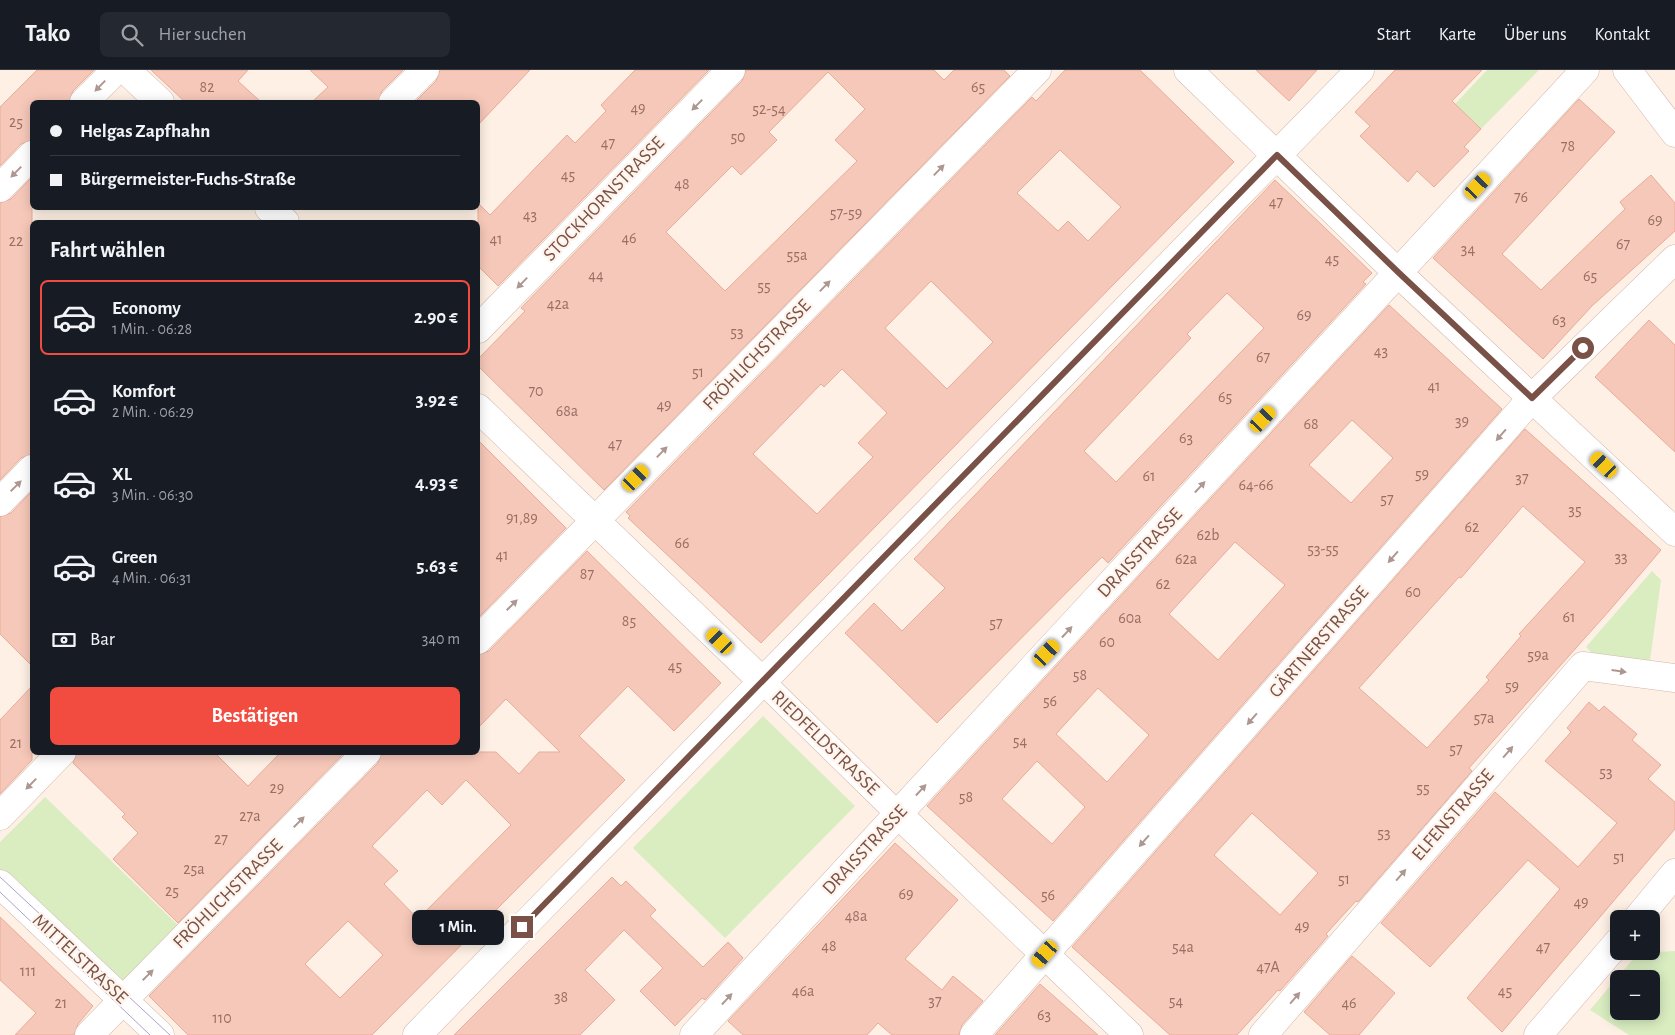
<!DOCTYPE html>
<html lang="de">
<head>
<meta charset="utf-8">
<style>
  :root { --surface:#171b24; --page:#242831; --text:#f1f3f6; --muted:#9ea1a6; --line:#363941; --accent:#f14c3f }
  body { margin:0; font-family:"Alegreya Sans",sans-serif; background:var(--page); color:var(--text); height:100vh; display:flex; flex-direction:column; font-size:19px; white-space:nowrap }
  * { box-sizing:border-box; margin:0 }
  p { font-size:16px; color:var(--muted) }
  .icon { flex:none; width:28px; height:28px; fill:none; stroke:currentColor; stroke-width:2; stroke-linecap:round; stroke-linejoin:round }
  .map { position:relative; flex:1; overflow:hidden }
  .drawer { position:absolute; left:30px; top:150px; width:450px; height:535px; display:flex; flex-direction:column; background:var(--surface); border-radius:8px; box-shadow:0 2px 12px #0003 }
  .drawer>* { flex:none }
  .top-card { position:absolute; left:30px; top:30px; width:450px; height:110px; border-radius:8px; box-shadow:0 2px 12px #0003; display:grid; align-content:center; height:110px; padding:0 20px; background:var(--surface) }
  .fabs { position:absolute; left:1610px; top:840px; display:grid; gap:10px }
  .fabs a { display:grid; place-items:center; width:50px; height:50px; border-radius:8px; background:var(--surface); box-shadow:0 2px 12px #0003; font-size:25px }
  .end { position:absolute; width:22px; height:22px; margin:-11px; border:6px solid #795147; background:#fff; box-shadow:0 0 0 2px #fff }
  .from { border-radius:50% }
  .bubble { position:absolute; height:35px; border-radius:8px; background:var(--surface); box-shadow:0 2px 12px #0003; font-size:16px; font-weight:700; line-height:35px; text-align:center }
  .car { position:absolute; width:15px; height:30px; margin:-15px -8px; border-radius:6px; box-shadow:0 0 4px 1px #0007; background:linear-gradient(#f5c518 24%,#345 0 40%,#f5c518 0 76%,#345 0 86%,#f5c518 0) }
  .top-card b { display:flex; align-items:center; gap:18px; height:48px; font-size:19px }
  .top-card b+b { border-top:1px solid var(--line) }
  .top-card i { width:12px; height:12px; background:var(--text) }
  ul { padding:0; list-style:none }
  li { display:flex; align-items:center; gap:15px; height:75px; margin:0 10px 8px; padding:0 10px; border:2px solid transparent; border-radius:8px }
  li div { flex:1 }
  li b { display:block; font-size:19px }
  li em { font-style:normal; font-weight:700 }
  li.selected { border-color:var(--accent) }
  li>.icon { width:45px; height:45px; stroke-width:1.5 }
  h2 { padding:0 20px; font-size:22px; line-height:60px }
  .pay { display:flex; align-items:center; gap:12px; height:55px; padding:0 20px; font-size:19px }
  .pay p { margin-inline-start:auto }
  .action { display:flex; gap:10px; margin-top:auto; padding:10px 20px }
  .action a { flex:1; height:58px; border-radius:8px; background:var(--accent); color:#fff; font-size:20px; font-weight:700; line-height:58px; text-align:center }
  header { display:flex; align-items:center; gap:30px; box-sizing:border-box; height:70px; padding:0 25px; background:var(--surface); border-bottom:1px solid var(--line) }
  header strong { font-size:24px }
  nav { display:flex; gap:28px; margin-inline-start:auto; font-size:18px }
  .search { width:350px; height:45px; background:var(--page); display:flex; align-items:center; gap:12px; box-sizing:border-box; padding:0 18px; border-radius:8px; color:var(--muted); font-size:19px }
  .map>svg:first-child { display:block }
  .green { fill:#d9edc1; fill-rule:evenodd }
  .building { fill:#f6c8b9; stroke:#eaab98; fill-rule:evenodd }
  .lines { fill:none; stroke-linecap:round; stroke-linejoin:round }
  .pedestrian-casing { stroke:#d3b7ab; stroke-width:25 }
  .minor-casing { stroke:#d3b7ab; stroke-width:29 }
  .pedestrian { stroke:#fff; stroke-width:24 }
  .minor { stroke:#fff; stroke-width:28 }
  .tram { stroke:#b0a1c9; stroke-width:1 }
  .oneway { fill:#af9791 }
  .route { stroke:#795147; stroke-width:6 }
  .labels { text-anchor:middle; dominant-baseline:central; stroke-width:4.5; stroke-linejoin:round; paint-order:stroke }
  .number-label { font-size:16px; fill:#986f64 }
  .street-label { font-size:19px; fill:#795147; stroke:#fff4ec }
</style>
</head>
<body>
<header>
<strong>Tako</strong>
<div class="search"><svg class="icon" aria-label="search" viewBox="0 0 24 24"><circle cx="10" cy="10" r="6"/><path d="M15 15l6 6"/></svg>Hier suchen</div>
<nav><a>Start</a><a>Karte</a><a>Über uns</a><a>Kontakt</a></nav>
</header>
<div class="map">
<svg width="1675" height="965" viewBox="0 0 1675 965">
  <rect width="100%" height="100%" fill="#fef0e4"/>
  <g class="green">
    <path d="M1487,0H1539L1481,59L1455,34Z"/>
    <path d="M1652,501L1661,510L1650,591L1592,583L1586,577Z"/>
    <path d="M763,646L855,736L725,868L633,778Z"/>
    <path d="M45,727L183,860L124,919L0,800V772Z"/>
    <path d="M1675,881V965H1629L1590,940L1638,883ZM1619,909H1651V941H1619Z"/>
  </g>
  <g class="building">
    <path d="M37,0H94L73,21L69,32H32V70L21,74L0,96V37Z"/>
    <path d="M151,0H248L238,11L261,32H185Z"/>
    <path d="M310,0H403L382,21L378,32H312L328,17Z"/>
    <path d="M440,0H530L478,55V32H415L436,11Z"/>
    <path d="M635,0H709L498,216L478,196V133L490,145L567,65L575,73L606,41L601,35Z"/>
    <path d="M746,0H934L944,10L954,0H1004L1010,6L604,420L478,296V289L525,241L521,238L742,11ZM828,2L865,39L835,70L857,91L725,221L666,162L732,96L741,105L777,70L769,62Z"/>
    <path d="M1065,0H1140L1234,92L761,573L628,448L630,446L626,442L1032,27L1036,31ZM1060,80L1121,137L1088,171L1068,151L1058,161L1017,123ZM931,211L993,272L947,319L885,258ZM842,299L887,343L858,373L873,387L817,444L753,384L821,314L824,317Z"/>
    <path d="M1256,0H1317L1289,31Z"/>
    <path d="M1395,0H1482L1452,31L1481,59L1464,77L1469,81L1434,117L1417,101L1408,112L1360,66L1370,56L1355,42Z"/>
    <path d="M1579,29L1615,62L1502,184L1541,220L1625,139L1620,132L1651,105L1675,133V161L1592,236L1543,289L1433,188Z"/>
    <path d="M32,107V384L21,388L0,410V133L11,129Z"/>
    <path d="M1275,110L1372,203L1363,212L1366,214L1108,493L1102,487L937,653L845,563L874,533L902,561L945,518L914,489ZM1227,223L1264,258L1116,412L1084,381L1191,268L1187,264Z"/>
    <path d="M1389,235L1502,339L1053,851L927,736ZM1352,350L1393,388L1351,433L1309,395ZM1235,472L1285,515L1218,590L1169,544ZM1098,618L1149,665L1107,712L1056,664ZM1037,691L1085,737L1052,774L1002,729Z"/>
    <path d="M1649,250L1675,275V382L1595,307Z"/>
    <path d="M1525,359L1661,480L1609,541L1469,698L1472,701L1358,832L1356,831L1326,864L1328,866L1280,921L1278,920L1237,965H1170L1072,877ZM1523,436L1585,492L1519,564L1521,566L1486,607L1489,610L1427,678L1359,618L1459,507L1461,508ZM1252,743L1318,803L1280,845L1214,785Z"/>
    <path d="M478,370L566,458L478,548Z"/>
    <path d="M32,421V596L0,564V447L11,443Z"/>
    <path d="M587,481L721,613L674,661L628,616L579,666L625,710L372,965H188L149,926L378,693L382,682H496L519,704L539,682H560L506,629L478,658V585L489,581ZM466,710L511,755L418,849L384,814L398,801L372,776L427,720L442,735ZM348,851L383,885L340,928L305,894Z"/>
    <path d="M32,616V690L0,724V650Z"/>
    <path d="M1589,632L1599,641L1604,636L1637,664L1632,670L1661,695L1648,709L1675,732V759L1502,962L1467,928L1560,819L1528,790L1430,897L1381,853L1495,722L1578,797L1617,753L1545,691L1571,662L1567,658Z"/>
    <path d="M77,682H214L248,716L281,682H345L178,853L113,789L138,763L122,747L125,744L73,693Z"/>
    <path d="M895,773L958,830L905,889L942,920L953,906L983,931L962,955L959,965H892L878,953L867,965H743L728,951Z"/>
    <path d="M612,807L621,816L626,811L656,840L650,846L703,897L728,872L743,888L705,930L702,928L675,956L640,921L663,898L624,860L585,900L615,930L580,965H454Z"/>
    <path d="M0,847L93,936L78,954L74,965H15L36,943L0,910Z"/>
    <path d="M1352,886L1395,923L1359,965H1330L1304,942Z"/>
    <path d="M1040,914L1098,965H995Z"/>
  </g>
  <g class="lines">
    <defs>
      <path id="pedestrian" d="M762,611L898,744"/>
      <g id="minor">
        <path d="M126,0L160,32"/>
        <path d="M1188,0L1398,203L1675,462"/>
        <path d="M1627,0L1675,63"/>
        <path d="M84,32L116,0"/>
        <path d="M393,32L425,0"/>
        <path d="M0,118L32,85"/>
        <path d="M269,138L285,152"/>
        <path d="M478,259L731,0"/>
        <path d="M478,338L762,611"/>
        <path d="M0,432L32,399"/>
        <path d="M478,570L1037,0"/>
        <path d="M898,744L1129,965"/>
        <path d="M0,746L62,682"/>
        <path d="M0,814L160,965"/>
        <path d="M1637,849L1675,803"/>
        <path d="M89,965L367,682"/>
        <path d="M417,965L1360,0"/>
        <path d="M694,965L1585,0"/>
        <path d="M974,965L1532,328L1675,189"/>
        <path d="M1263,965L1583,596L1675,608"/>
        <path d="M1538,965L1619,871"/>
      </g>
    </defs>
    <use href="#pedestrian" class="pedestrian-casing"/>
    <use href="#minor" class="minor-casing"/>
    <use href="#pedestrian" class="pedestrian"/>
    <use href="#minor" class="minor"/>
    <g class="tram">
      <path d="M0,807L170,965"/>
      <path d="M0,822L150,965"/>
    </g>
  </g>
  <defs><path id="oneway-solid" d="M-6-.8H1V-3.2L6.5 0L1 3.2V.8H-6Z" transform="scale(1.25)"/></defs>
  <g class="oneway">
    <use href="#oneway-solid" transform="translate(100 16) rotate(134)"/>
    <use href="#oneway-solid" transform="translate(697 35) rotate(134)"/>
    <use href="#oneway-solid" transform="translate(939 100) rotate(-46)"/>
    <use href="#oneway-solid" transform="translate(16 102) rotate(134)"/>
    <use href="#oneway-solid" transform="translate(522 213) rotate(134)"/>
    <use href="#oneway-solid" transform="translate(825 216) rotate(-46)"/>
    <use href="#oneway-solid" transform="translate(1501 365) rotate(131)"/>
    <use href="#oneway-solid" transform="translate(662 382) rotate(-46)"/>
    <use href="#oneway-solid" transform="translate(16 416) rotate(-45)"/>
    <use href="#oneway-solid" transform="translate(1200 417) rotate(-47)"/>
    <use href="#oneway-solid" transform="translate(1393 487) rotate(131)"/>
    <use href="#oneway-solid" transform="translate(512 535) rotate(-45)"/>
    <use href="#oneway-solid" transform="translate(1067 562) rotate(-47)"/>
    <use href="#oneway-solid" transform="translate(1619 601) rotate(8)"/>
    <use href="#oneway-solid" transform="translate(1252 649) rotate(131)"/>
    <use href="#oneway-solid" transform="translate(1508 682) rotate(-49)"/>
    <use href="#oneway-solid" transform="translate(31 714) rotate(134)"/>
    <use href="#oneway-solid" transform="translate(921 720) rotate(-47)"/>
    <use href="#oneway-solid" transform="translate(299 752) rotate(-45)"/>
    <use href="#oneway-solid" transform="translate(1144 771) rotate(131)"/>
    <use href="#oneway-solid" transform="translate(1401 805) rotate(-49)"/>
    <use href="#oneway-solid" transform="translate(148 905) rotate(-45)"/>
    <use href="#oneway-solid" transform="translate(1295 928) rotate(-49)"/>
    <use href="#oneway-solid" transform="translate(727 929) rotate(-47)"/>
  </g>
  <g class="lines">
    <path class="route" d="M522,857L1277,85L1398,202L1532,328L1583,278"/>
  </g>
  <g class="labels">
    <g class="number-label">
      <text x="207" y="17">82</text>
      <text x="978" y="17">65</text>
      <text x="638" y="38">49</text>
      <text x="769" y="39">52-54</text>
      <text x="16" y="52">25</text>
      <text x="738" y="67">50</text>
      <text x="608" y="73">47</text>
      <text x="1568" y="76">78</text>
      <text x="568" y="105">45</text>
      <text x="682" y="114">48</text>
      <text x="1521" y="127">76</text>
      <text x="1276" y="132">47</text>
      <text x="846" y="143">57-59</text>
      <text x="530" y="145">43</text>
      <text x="1655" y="150">69</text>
      <text x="629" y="168">46</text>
      <text x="496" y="169">41</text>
      <text x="16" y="171">22</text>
      <text x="1623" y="174">67</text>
      <text x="1468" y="179">34</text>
      <text x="797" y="185">55a</text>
      <text x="1332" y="189">45</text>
      <text x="596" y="205">44</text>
      <text x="1590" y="206">65</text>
      <text x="764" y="216">55</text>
      <text x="558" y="234">42a</text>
      <text x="1304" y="245">69</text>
      <text x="1559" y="250">63</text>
      <text x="737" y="262">53</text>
      <text x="1381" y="281">43</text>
      <text x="1263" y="287">67</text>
      <text x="698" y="302">51</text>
      <text x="1434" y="316">41</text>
      <text x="536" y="321">70</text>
      <text x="1225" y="327">65</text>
      <text x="664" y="335">49</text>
      <text x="567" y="341">68a</text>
      <text x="1462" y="351">39</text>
      <text x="1311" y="354">68</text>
      <text x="1186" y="368">63</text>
      <text x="615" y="374">47</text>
      <text x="1422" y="404">59</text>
      <text x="1149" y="406">61</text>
      <text x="1522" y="408">37</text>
      <text x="1256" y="415">64-66</text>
      <text x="1387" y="429">57</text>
      <text x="1575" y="440">35</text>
      <text x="522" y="448">91,89</text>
      <text x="1472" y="457">62</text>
      <text x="1208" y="465">62b</text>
      <text x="682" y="473">66</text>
      <text x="1323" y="479">53-55</text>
      <text x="502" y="485">41</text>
      <text x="1621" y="487">33</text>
      <text x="1186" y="489">62a</text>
      <text x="587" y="504">87</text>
      <text x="1163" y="514">62</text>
      <text x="1413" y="522">60</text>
      <text x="1569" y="547">61</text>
      <text x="1130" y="548">60a</text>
      <text x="629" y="551">85</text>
      <text x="996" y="553">57</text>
      <text x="1107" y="572">60</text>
      <text x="1538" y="585">59a</text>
      <text x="675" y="596">45</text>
      <text x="1080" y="605">58</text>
      <text x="1512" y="616">59</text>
      <text x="1050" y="631">56</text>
      <text x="1484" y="648">57a</text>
      <text x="1020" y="671">54</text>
      <text x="16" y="673">21</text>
      <text x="1456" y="679">57</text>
      <text x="1606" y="702">53</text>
      <text x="277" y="718">29</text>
      <text x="1423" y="718">55</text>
      <text x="966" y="727">58</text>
      <text x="250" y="746">27a</text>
      <text x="1384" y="763">53</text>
      <text x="221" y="769">27</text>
      <text x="1619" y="787">51</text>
      <text x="194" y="799">25a</text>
      <text x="1344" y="809">51</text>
      <text x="172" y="821">25</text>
      <text x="906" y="824">69</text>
      <text x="1048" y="825">56</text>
      <text x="1581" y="832">49</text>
      <text x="856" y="846">48a</text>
      <text x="1302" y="856">49</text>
      <text x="829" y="876">48</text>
      <text x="1183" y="877">54a</text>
      <text x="1543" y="877">47</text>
      <text x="1268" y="897">47A</text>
      <text x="28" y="901">111</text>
      <text x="803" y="921">46a</text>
      <text x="1505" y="921">45</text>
      <text x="561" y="927">38</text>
      <text x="935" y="931">37</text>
      <text x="1176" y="931">54</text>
      <text x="61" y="933">21</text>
      <text x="1349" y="933">46</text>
      <text x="1044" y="945">63</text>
      <text x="222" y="948">110</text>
    </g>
    <g class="street-label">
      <text transform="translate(604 129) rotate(-46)">STOCKHORNSTRASSE</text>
      <text transform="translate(757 285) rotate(-46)">FRÖHLICHSTRASSE</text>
      <text transform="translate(1140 483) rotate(-47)">DRAISSTRASSE</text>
      <text transform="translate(1319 572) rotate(-49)">GÄRTNERSTRASSE</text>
      <text transform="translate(825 673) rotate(44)">RIEDFELDSTRASSE</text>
      <text transform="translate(1453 745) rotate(-49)">ELFENSTRASSE</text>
      <text transform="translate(865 780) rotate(-47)">DRAISSTRASSE</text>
      <text transform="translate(228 824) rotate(-45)">FRÖHLICHSTRASSE</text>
      <text transform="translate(80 889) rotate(43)">MITTELSTRASSE</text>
    </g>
  </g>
</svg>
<div class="fabs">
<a>+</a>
<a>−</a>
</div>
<i class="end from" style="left:1583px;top:278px"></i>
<i class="end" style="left:522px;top:857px"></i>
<div class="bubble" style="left:412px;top:840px;width:92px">1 Min.</div>
<i class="car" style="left:1478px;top:116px;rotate:43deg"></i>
<i class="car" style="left:1263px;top:349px;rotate:43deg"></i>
<i class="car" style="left:1604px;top:395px;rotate:313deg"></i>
<i class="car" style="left:636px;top:408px;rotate:45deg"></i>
<i class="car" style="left:720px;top:571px;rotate:314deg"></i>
<i class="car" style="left:1047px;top:583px;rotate:43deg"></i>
<i class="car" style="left:1045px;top:884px;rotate:221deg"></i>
<div class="top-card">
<b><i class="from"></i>Helgas Zapfhahn</b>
<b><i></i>Bürgermeister-Fuchs-Straße</b>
</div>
<section class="drawer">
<h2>Fahrt wählen</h2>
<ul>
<li class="selected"><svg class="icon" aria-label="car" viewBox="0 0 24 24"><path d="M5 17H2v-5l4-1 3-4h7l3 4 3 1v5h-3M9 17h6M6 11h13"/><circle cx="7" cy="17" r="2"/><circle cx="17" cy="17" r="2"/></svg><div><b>Economy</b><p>1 Min. · 06:28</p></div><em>2.90 €</em></li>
<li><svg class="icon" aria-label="car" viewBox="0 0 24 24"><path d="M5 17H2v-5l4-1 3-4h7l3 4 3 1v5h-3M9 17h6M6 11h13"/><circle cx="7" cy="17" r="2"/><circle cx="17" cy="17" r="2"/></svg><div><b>Komfort</b><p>2 Min. · 06:29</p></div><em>3.92 €</em></li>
<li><svg class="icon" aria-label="car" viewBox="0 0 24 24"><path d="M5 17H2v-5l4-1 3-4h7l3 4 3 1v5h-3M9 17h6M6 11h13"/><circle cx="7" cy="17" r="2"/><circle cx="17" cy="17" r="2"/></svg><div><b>XL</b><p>3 Min. · 06:30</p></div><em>4.93 €</em></li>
<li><svg class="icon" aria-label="car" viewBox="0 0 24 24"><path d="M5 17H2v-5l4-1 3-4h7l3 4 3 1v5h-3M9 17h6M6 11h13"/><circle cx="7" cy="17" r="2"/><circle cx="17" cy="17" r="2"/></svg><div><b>Green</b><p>4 Min. · 06:31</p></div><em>5.63 €</em></li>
</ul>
<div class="pay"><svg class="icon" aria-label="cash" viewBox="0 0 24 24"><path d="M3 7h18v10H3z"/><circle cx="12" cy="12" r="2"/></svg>Bar<p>340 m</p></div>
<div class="action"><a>Bestätigen</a></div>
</section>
</div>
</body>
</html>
